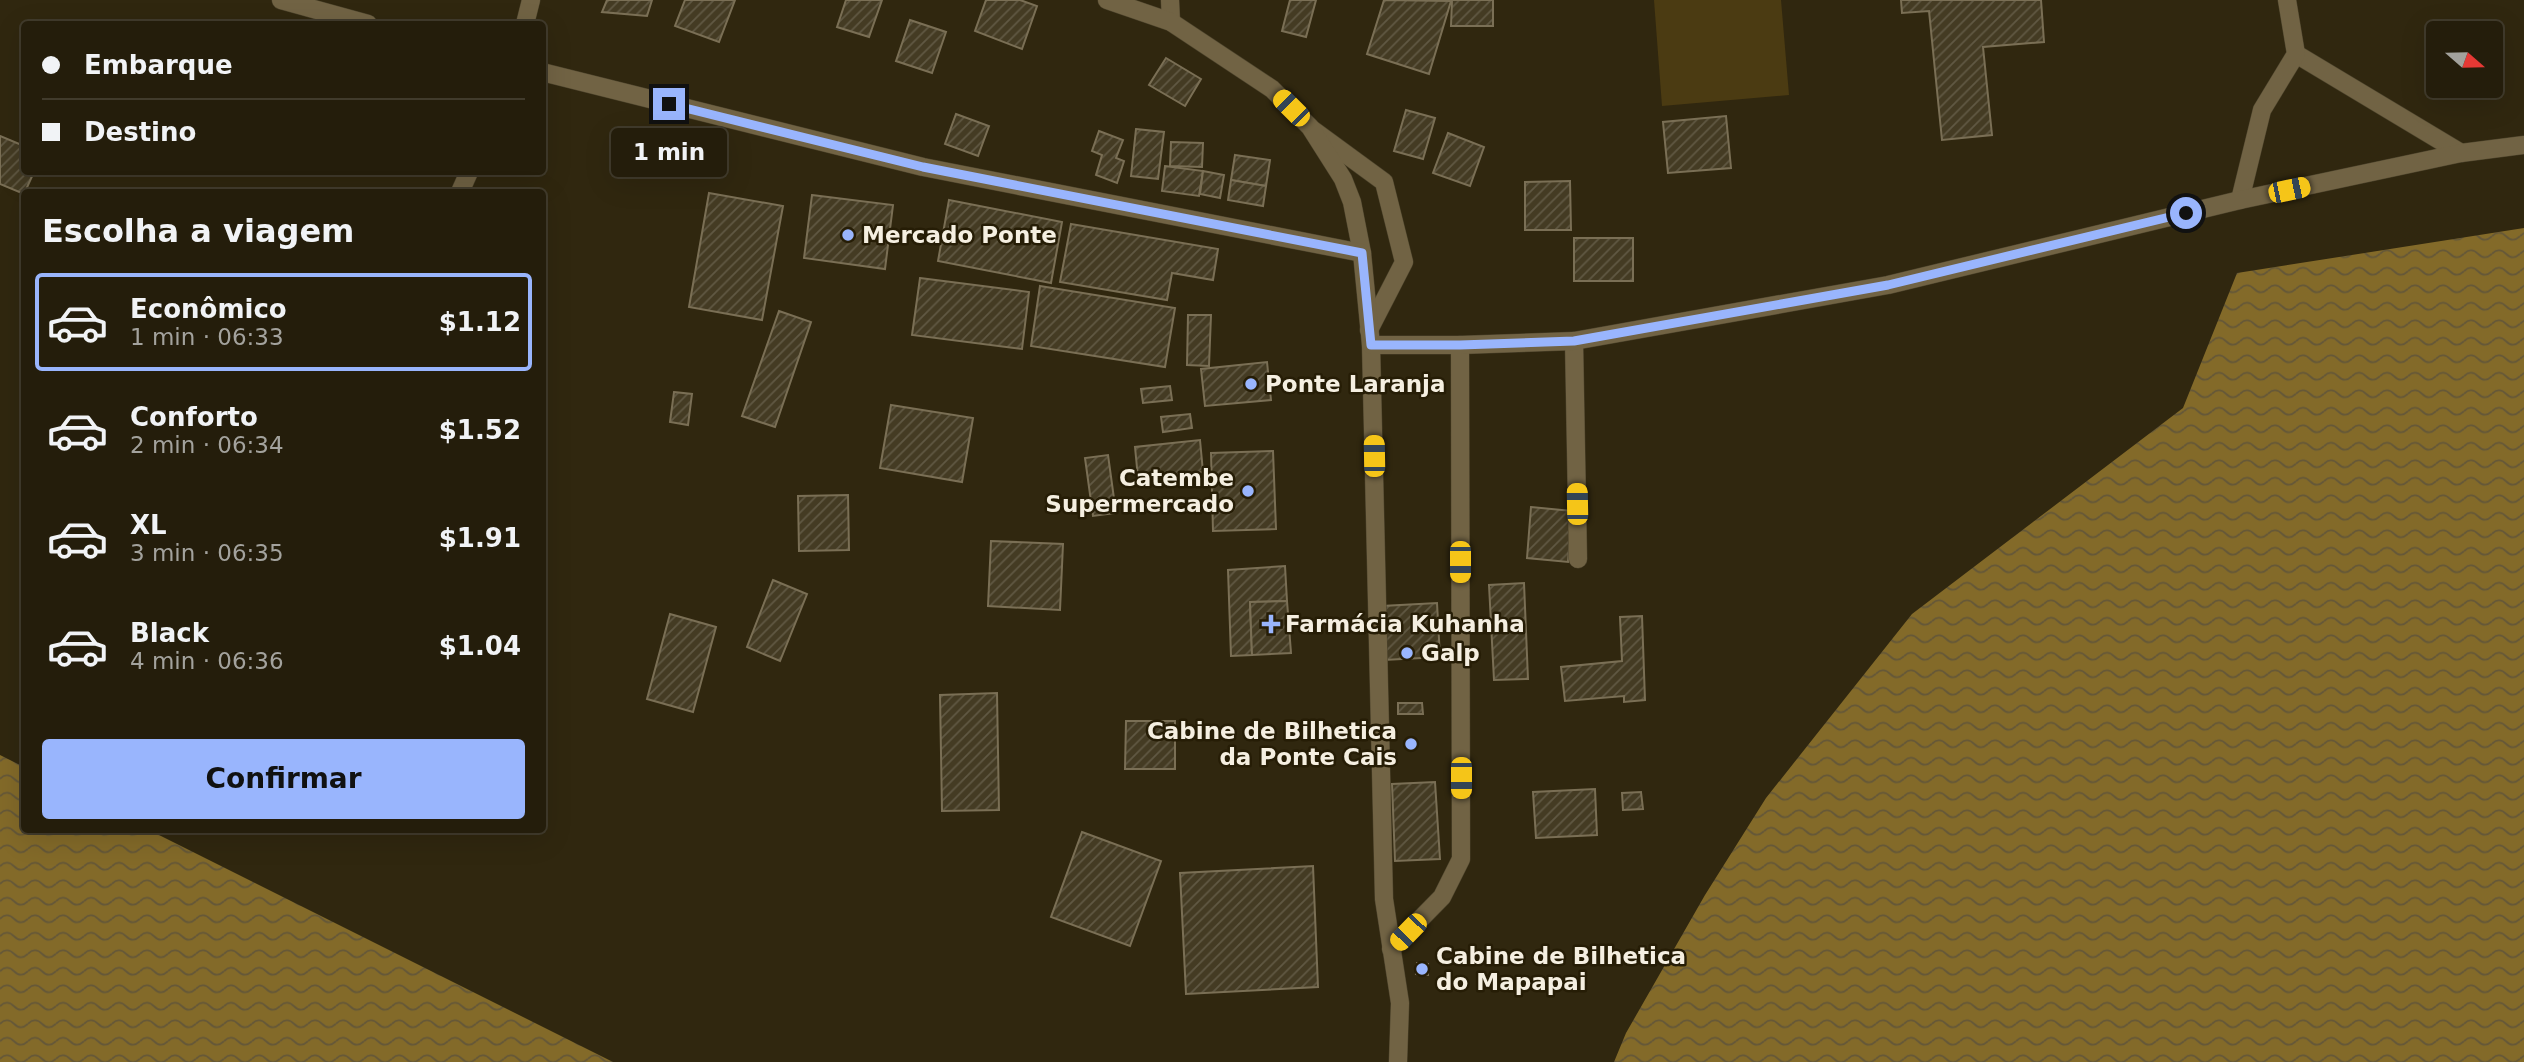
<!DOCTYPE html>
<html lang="pt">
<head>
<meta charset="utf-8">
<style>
  :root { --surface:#241d0b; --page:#302a19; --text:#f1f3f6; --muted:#a3a29d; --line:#413b2c; --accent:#99b5fd }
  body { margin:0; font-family:"DejaVu Sans",sans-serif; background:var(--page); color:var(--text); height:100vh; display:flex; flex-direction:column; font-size:26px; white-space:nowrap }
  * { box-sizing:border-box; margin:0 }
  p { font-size:23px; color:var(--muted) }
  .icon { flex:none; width:38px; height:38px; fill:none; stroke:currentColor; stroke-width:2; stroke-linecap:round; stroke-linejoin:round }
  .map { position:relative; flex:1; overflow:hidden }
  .drawer { position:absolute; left:21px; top:189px; width:525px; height:644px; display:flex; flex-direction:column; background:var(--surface); border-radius:7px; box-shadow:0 7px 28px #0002,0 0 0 2px var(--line) }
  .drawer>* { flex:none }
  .top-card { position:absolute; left:21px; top:21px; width:525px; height:154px; border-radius:7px; box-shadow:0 7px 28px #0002,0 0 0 2px var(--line); display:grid; align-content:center; height:154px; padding:0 21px; background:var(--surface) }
  .needle { width:46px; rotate:110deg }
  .fabs { position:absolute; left:2426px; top:21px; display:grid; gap:14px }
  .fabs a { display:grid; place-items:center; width:77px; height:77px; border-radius:7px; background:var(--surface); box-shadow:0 7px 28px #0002,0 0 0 2px var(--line); font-size:35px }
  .end { position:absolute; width:32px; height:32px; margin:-16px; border:9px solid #99b5fd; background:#111; box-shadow:0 0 0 4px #111 }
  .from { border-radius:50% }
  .bubble { position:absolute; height:49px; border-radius:7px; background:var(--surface); box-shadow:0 7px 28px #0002,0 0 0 2px var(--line); font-size:23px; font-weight:800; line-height:49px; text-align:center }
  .car { position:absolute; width:21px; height:42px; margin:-21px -10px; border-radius:9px; box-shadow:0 0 5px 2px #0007; background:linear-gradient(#f5c518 24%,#345 0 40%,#f5c518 0 76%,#345 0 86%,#f5c518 0) }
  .top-card b { display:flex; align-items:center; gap:24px; height:66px; font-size:26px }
  .top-card b+b { border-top:2px solid var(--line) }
  .top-card i { width:18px; height:18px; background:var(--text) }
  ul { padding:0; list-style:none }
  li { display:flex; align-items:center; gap:21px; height:98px; margin:0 14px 10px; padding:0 7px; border:4px solid transparent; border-radius:7px }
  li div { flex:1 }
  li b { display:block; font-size:26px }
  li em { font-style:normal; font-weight:800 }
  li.current { border-color:var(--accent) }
  li>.icon { width:63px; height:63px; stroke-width:1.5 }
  h2 { padding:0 21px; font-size:32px; line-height:84px }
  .cta { display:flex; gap:14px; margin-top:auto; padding:14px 21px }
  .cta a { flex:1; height:80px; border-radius:7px; background:var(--accent); color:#111; font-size:28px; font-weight:800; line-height:80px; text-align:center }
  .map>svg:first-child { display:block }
  .pitch { fill:#4b3b12 }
  .water { fill:url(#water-waves) }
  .building { fill:url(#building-hatch); stroke:#7a6f55; stroke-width:2 }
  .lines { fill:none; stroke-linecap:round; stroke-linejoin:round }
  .service-casing { stroke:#4c432c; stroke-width:19 }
  .minor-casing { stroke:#4c432c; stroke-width:19 }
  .tertiary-casing { stroke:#4c432c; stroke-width:19 }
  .service { stroke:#716344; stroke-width:18 }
  .minor { stroke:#716344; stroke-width:18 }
  .tertiary { stroke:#716344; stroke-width:18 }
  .route { stroke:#99b5fd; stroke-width:9 }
  .poi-dot { fill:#99b5fd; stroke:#261d06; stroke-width:2.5 }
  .labels { text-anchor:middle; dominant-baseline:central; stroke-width:5; stroke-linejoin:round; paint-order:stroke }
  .poi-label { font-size:23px; font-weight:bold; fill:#f5efe1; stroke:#261d06; text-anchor:start }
</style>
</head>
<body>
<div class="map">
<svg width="2524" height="1062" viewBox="0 0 2524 1062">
  <defs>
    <pattern id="water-waves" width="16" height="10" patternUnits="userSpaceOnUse" patternTransform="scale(1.75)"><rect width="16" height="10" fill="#836a29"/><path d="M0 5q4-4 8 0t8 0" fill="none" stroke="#645738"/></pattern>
    <pattern id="building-hatch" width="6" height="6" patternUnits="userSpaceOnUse" patternTransform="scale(1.75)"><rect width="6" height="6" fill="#443b23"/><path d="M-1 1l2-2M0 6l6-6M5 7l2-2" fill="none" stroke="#605843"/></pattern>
  </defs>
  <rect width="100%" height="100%" fill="#30270f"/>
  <path class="pitch" d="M1654,0H1781L1789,95L1662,106Z"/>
  <g class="water">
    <path d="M2524,228V1062H1614L1626,1033L1705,895L1766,798L1912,614L2183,408L2237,273Z"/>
    <path d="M0,755L24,767V830H149L613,1062H0Z"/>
  </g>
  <g class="building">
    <path d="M607,0H652L647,16L602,12Z"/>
    <path d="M685,0H735L719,42L675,26Z"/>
    <path d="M846,0H882L869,37L837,27Z"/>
    <path d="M986,0H1020L1037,6L1022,49L975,31Z"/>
    <path d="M1290,0H1316L1306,37L1282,31Z"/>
    <path d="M1384,0L1451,1L1429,74L1367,54Z"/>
    <path d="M1452,0H1493V26H1451Z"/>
    <path d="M1901,0H2041L2044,42L1983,47L1992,135L1942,140L1929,11L1902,13Z"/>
    <path d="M910,20L946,32L932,73L896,61Z"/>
    <path d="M1166,58L1201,79L1185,106L1149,85Z"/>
    <path d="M1406,110L1435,118L1423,159L1394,151Z"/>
    <path d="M956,114L989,126L978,156L945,144Z"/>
    <path d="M1726,116L1731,168L1668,173L1663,122Z"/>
    <path d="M1136,129L1164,132L1158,179L1131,176Z"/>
    <path d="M1099,131L1123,140L1116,158L1124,161L1117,183L1096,175L1102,155L1092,151Z"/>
    <path d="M1448,133L1484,147L1470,186L1433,173Z"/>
    <path d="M0,136L24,146V172H34L24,194L0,184Z"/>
    <path d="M1171,142L1203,143L1202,167L1170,166Z"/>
    <path d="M1235,155L1270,160L1266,186L1231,180Z"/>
    <path d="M1165,166L1203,171L1199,196L1162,191Z"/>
    <path d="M1203,171L1224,175L1220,198L1200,194Z"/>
    <path d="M1231,180L1266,186L1263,206L1228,200Z"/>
    <path d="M1570,181L1571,230H1525V182Z"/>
    <path d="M709,193L783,206L762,320L689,307Z"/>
    <path d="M812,195L893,205L885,269L804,258Z"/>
    <path d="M949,200L1062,222L1051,283L938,261Z"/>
    <path d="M1071,224L1218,249L1213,280L1172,273L1167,300L1060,282Z"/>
    <rect x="1574" y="238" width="59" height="43"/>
    <path d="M920,278L1029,292L1022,349L912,335Z"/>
    <path d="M1040,286L1175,308L1165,367L1031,346Z"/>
    <path d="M779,311L811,322L775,427L742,416Z"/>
    <path d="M1188,315H1211L1209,366L1187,365Z"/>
    <path d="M1267,362L1271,400L1205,406L1201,369Z"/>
    <path d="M1170,386L1172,400L1143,403L1141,389Z"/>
    <path d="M674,392L692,394L688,425L670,422Z"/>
    <path d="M891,405L973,418L962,482L880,468Z"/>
    <path d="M1190,414L1192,428L1163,432L1161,417Z"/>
    <path d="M1200,440L1203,472L1138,478L1135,447Z"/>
    <path d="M1273,451L1276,529L1213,531L1211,453Z"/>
    <path d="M1108,455L1116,513L1093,516L1085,458Z"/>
    <path d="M848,495L849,550L799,551L798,496Z"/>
    <path d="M1531,507L1572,511L1568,562L1527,558Z"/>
    <path d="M991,541L1063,544L1060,610L988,606Z"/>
    <path d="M1285,566L1287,601L1250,602L1252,655L1231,656L1228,570Z"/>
    <path d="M773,580L807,594L780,661L747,647Z"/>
    <path d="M1524,583L1528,679L1494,680L1489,585Z"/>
    <path d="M1287,601L1291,653L1252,655L1250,602Z"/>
    <path d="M1437,603L1440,657L1384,660L1382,606Z"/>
    <path d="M670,614L716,627L693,712L647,699Z"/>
    <path d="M1642,616L1645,700L1624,702V696L1565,701L1561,667L1622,661L1620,617Z"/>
    <path d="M997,693L999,810L942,811L940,695Z"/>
    <path d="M1398,703H1422L1423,714H1398Z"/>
    <path d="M1126,721H1175V769H1125Z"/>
    <path d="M1435,782L1440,859L1395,861L1392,784Z"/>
    <path d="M1595,789L1597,835L1536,838L1533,792Z"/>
    <path d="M1641,792L1643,809L1623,810L1622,793Z"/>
    <path d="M1082,832L1161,861L1130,946L1051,917Z"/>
    <path d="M1313,866L1318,987L1186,994L1180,873Z"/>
    <path d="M1417,963L1428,964V975L1416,974Z"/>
  </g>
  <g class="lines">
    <defs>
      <path id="service" d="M1313,130L1384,182L1404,262L1369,330"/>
      <g id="minor">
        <path d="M1170,0L1171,22"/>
        <path d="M525,24L531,0"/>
        <path d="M2296,54L2461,153"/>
        <path d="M460,192L469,172"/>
        <path d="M2240,200L2262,110L2296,54L2287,0"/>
        <path d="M1574,341L1578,559"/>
        <path d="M1391,949L1442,897L1461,859L1460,345"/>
      </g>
      <g id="tertiary">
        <path d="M281,0L368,24"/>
        <path d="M1107,0L1171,22L1272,89L1310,127L1343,179L1352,202L1362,253L1371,345L1384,899L1400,1003L1398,1062"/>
        <path d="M542,72L923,167L1362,253"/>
        <path d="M1371,345H1460L1574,341L1888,285L2240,200L2461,153L2524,145"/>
      </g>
    </defs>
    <use href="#service" class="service-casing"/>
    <use href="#minor" class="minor-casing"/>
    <use href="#tertiary" class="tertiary-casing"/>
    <use href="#service" class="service"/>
    <use href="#minor" class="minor"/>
    <use href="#tertiary" class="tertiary"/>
  </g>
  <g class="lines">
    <path class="route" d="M669,104L923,167L1362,253L1371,345H1460L1574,341L1888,285L2186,213"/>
  </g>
  <g class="poi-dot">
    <circle cx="848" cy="235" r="7"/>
    <circle cx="1251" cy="384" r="7"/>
    <circle cx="1248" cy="491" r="7"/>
    <path d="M1267.5 613.5h7v7h7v7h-7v7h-7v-7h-7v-7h7z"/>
    <circle cx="1407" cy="653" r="7"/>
    <circle cx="1411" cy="744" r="7"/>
    <circle cx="1422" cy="969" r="7"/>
  </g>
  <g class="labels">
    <g class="poi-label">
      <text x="862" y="235">Mercado Ponte</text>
      <text x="1265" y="384">Ponte Laranja</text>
      <text x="1234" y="478" text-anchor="end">Catembe<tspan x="1234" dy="26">Supermercado</tspan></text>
      <text x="1285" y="624">Farmácia Kuhanha</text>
      <text x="1421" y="653">Galp</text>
      <text x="1397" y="731" text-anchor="end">Cabine de Bilhetica<tspan x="1397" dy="26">da Ponte Cais</tspan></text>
      <text x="1436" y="956">Cabine de Bilhetica<tspan x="1436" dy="26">do Mapapai</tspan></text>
    </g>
  </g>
</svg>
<div class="fabs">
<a><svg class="needle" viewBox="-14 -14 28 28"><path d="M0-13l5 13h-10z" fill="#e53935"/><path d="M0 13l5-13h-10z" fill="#a3a29d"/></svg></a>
</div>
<i class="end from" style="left:2186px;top:213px"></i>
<i class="end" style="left:669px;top:104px"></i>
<div class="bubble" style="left:611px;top:128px;width:116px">1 min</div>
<i class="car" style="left:1291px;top:108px;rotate:315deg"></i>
<i class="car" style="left:2289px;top:190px;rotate:78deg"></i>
<i class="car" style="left:1374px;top:456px;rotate:359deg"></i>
<i class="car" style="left:1577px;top:504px;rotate:359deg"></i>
<i class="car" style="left:1460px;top:562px;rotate:180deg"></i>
<i class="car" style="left:1461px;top:778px;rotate:180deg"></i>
<i class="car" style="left:1408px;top:932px;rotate:224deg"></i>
<div class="top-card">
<b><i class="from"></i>Embarque</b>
<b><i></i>Destino</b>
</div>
<section class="drawer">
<h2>Escolha a viagem</h2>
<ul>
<li class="current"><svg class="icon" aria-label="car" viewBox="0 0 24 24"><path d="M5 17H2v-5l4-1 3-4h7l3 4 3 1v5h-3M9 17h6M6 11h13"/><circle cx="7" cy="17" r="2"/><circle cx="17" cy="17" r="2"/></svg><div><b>Econômico</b><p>1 min · 06:33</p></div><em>$1.12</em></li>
<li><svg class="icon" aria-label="car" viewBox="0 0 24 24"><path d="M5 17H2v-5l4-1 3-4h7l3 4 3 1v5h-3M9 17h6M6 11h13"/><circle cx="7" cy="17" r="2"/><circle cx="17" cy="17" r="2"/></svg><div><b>Conforto</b><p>2 min · 06:34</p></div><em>$1.52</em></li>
<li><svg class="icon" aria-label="car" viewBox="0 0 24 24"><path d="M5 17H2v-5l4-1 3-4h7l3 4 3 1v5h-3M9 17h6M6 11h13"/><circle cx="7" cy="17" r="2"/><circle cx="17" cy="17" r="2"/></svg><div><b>XL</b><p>3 min · 06:35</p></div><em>$1.91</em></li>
<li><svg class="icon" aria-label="car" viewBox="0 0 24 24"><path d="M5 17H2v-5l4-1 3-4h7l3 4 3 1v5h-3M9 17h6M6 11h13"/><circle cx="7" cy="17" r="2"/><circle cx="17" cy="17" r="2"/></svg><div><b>Black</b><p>4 min · 06:36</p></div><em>$1.04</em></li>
</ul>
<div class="cta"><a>Confirmar</a></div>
</section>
</div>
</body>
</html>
